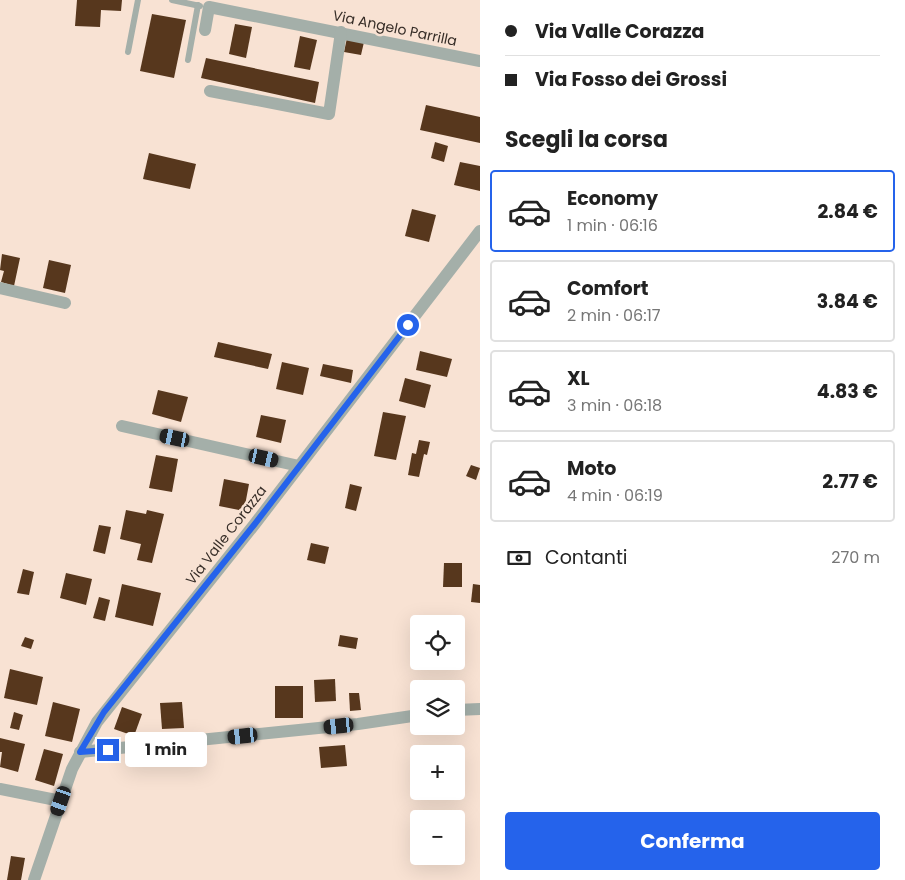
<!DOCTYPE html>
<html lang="it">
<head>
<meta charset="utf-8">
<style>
  :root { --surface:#fff; --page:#f2f2f2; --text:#222; --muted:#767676; --line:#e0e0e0; --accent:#2563eb }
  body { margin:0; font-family:Poppins,sans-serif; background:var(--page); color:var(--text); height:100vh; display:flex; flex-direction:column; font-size:19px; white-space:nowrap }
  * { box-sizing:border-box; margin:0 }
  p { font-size:16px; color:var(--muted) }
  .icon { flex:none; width:28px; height:28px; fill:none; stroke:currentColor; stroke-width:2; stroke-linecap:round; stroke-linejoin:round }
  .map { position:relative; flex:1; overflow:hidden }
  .sheet { display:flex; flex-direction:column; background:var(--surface); width:425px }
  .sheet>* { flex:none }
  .guide { display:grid; align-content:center; height:110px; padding:0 25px; background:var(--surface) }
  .fabs { position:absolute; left:410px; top:615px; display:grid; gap:10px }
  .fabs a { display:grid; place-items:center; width:55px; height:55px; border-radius:5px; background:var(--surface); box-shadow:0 5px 20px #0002; font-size:25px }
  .end { position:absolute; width:22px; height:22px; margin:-11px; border:6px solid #2563eb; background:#fff; box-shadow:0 0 0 2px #fff }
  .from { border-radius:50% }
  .bubble { position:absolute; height:35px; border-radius:5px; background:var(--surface); box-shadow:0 5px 20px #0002; font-size:16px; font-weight:700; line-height:35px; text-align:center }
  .car { position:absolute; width:15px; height:30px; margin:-15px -8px; border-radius:6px; box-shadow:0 0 4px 1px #0007; background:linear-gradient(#222 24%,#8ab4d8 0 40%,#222 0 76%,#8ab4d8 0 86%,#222 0) }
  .guide b { display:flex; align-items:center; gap:18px; height:48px; font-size:19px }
  .guide b+b { border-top:1px solid var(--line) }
  .guide i { width:12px; height:12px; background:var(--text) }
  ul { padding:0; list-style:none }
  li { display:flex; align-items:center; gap:15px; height:82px; margin:0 10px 8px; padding:0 15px; border:2px solid var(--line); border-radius:5px }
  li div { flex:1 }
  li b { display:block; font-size:19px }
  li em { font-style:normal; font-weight:700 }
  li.on { border-color:var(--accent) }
  li>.icon { width:45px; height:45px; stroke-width:1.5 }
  h2 { padding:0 25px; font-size:22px; line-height:60px }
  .pay { display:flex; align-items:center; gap:12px; height:55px; padding:0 25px; font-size:19px }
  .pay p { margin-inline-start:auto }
  .button { display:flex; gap:10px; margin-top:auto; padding:10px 25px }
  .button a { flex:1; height:58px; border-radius:5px; background:var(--accent); color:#fff; font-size:20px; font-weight:700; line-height:58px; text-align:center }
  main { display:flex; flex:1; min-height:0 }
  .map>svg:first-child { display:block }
  .building { fill:#57371d }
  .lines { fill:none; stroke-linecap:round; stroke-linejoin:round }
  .service { stroke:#a4afa9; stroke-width:6 }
  .minor { stroke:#a4afa9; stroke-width:12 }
  .route { stroke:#2563eb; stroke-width:6 }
  .labels { text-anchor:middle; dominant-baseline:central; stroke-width:5; stroke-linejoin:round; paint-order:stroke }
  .street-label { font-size:14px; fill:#372e28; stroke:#f8e2d3 }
</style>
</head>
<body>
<main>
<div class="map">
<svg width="480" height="880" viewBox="0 0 480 880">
  <rect width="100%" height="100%" fill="#f8e2d3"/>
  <g class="building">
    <path d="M77,0H122L121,11L101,10L100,27L75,26Z"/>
    <path d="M152,14L186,20L174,78L140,71Z"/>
    <path d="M235,24L252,27L246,58L229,54Z"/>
    <path d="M300,36L317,40L310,70L294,67Z"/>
    <path d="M347,38L364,42L361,55L344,52Z"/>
    <path d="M206,58L319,82L315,103L201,78Z"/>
    <path d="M426,105L480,117V143L420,130Z"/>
    <path d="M435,142L448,146L444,162L431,158Z"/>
    <path d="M149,153L196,164L190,189L143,179Z"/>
    <path d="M460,162L480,166V191L454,185Z"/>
    <path d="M412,209L436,215L429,242L405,236Z"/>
    <path d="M2,254L20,258L14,286L1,282L4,271L0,270Z"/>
    <path d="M49,260L71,265L65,293L43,288Z"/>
    <path d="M218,342L272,354L268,369L214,357Z"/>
    <path d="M420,351L452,359L447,377L416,370Z"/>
    <path d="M282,362L309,368L303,395L276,389Z"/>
    <path d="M323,364L353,370L351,383L320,376Z"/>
    <path d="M405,378L431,385L425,408L399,401Z"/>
    <path d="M158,390L188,397L181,422L152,414Z"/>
    <path d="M383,412L406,416L396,460L374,456Z"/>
    <path d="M261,415L286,420L281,443L256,437Z"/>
    <path d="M419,440L430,442L427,455L424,454L419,477L408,475L412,453L416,454Z"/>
    <path d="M156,455L178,459L172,492L149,488Z"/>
    <path d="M471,465L480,468L476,480L466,476Z"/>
    <path d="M224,479L249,484L244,511L219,506Z"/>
    <path d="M350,484L362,487L356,511L345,508Z"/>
    <path d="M126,510L146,514L147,510L164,514L152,563L137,560L141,544L120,539Z"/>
    <path d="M99,525L111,527L105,554L93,551Z"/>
    <path d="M311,543L329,547L325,564L307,560Z"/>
    <path d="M444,563H462V587H443Z"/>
    <path d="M23,569L34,572L29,595L17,593Z"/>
    <path d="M66,573L92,579L86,605L60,598Z"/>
    <path d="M122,584L161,593L153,626L115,617Z"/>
    <path d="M473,584L480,585V603L471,602Z"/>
    <path d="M99,597L110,600L105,621L93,618Z"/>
    <path d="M340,635L358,638L356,649L338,646Z"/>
    <path d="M25,637L34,640L31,649L21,646Z"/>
    <path d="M10,669L43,677L37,705L4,698Z"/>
    <path d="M335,679L336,701L315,702L314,680Z"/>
    <rect x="275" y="686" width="28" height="32"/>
    <path d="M349,693H359L361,710L350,711Z"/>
    <path d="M53,702L80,709L72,742L45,736Z"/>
    <path d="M182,702L184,728L162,729L160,703Z"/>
    <path d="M122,707L142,714L134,736L114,729Z"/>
    <path d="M14,712L23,715L19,730L10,728Z"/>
    <path d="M0,738L25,744L18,772L0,767L2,752H0Z"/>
    <path d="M345,745L347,766L321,768L319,747Z"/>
    <path d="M44,749L63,754L54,786L35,780Z"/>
    <path d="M11,856L25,858L21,880H7Z"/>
  </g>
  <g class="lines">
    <g class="service">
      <path d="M172,0L200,6"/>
      <path d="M128,52L138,0"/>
      <path d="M188,60L198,5"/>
    </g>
    <g class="minor">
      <path d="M205,30L209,7L480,61"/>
      <path d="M210,91L329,114L341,32"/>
      <path d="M0,288L65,303"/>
      <path d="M122,426L299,466"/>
      <path d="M456,710L480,709"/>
      <path d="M80,752L358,724L419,715"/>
      <path d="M0,789L61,801"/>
      <path d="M34,880L72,769L97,722L254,525L480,231"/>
    </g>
  </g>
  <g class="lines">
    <path class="route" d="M108,750L80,752L104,712L254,525L408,325"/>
  </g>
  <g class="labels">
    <g class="street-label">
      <text transform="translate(395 28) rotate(12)">Via Angelo Parrilla</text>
      <text transform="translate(226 535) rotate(-52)">Via Valle Corazza</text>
    </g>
  </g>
</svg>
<div class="fabs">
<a><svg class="icon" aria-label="locate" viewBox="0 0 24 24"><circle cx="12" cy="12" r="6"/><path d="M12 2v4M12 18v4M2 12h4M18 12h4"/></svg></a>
<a><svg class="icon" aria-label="layers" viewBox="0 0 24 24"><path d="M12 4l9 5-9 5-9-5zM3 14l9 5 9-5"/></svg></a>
<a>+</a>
<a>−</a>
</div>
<i class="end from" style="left:408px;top:325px"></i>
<i class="end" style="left:108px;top:750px"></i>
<div class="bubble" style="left:125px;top:732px;width:82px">1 min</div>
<i class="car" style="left:175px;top:438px;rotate:282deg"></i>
<i class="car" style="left:264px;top:458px;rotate:103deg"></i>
<i class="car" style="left:339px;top:726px;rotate:264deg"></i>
<i class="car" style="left:243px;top:736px;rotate:264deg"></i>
<i class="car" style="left:61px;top:801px;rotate:199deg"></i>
</div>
<section class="sheet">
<div class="guide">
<b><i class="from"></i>Via Valle Corazza</b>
<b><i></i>Via Fosso dei Grossi</b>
</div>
<h2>Scegli la corsa</h2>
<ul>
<li class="on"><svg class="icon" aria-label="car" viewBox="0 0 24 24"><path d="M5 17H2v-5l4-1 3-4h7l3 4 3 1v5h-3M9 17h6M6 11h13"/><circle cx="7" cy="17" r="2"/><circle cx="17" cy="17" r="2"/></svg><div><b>Economy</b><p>1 min · 06:16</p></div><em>2.84 €</em></li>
<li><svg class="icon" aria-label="car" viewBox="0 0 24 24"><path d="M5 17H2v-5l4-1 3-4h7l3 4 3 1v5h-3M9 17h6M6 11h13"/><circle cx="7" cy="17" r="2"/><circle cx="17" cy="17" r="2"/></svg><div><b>Comfort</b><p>2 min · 06:17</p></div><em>3.84 €</em></li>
<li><svg class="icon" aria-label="car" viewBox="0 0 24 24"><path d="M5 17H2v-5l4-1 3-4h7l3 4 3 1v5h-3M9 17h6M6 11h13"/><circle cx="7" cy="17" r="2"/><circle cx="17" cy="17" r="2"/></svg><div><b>XL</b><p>3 min · 06:18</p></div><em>4.83 €</em></li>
<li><svg class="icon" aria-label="car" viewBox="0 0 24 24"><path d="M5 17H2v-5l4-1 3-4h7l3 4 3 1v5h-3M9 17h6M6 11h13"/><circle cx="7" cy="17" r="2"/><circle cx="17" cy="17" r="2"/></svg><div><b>Moto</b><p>4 min · 06:19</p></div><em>2.77 €</em></li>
</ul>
<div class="pay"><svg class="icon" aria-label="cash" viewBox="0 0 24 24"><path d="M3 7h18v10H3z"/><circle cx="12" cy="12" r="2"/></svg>Contanti<p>270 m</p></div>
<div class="button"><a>Conferma</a></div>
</section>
</main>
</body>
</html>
